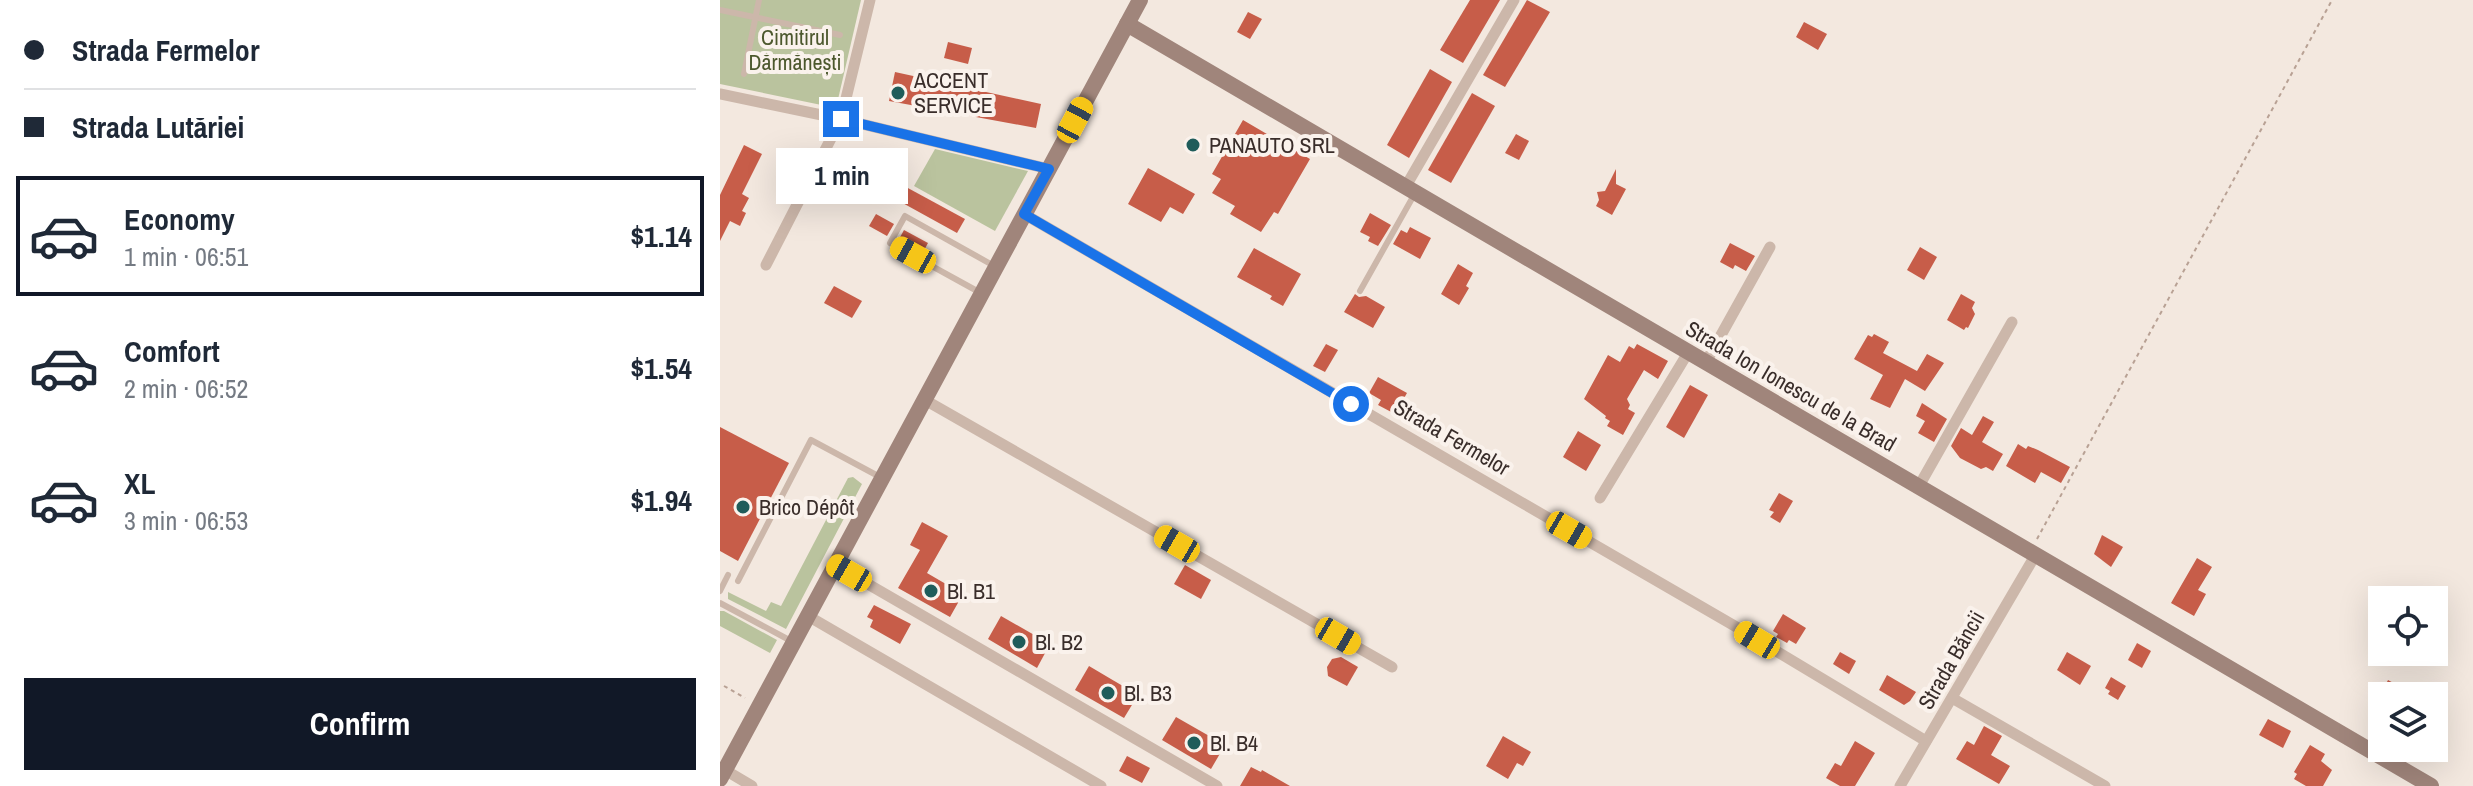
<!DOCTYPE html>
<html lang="en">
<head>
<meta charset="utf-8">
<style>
  :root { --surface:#fff; --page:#f2f2f3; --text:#1f2937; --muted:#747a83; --line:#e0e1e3; --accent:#111827 }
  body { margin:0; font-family:"Archivo Narrow",sans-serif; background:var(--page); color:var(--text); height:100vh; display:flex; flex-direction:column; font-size:30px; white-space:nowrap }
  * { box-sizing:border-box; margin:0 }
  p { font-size:26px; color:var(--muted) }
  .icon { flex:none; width:44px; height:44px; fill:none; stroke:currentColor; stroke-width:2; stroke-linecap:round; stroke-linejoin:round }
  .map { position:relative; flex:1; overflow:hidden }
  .side { display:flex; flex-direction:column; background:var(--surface); width:720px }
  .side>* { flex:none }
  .guide { display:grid; align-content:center; height:176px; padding:0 24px; background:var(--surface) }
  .controls { position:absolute; left:1648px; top:586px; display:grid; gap:16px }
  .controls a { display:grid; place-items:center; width:80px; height:80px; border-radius:0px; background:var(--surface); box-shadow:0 8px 32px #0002; font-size:40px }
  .end { position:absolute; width:36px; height:36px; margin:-18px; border:10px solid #1a73e8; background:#fff; box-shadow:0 0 0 4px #fff }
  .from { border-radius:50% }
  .bubble { position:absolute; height:56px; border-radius:0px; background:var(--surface); box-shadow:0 8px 32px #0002; font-size:26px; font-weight:800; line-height:56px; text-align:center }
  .car { position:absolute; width:24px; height:48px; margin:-24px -12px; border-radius:10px; box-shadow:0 0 6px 2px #0007; background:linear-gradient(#f5c518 24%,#345 0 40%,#f5c518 0 76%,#345 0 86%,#f5c518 0) }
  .guide b { display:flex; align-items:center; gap:28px; height:76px; font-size:30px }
  .guide b+b { border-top:2px solid var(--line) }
  .guide i { width:20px; height:20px; background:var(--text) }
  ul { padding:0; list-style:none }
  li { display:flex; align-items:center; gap:24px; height:120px; margin:0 16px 12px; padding:0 8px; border:4px solid transparent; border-radius:0px }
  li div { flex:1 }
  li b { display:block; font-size:30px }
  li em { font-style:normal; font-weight:800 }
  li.on { border-color:var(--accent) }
  li>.icon { width:72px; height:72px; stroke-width:1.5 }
  .action { display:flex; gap:16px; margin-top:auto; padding:16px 24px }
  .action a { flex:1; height:92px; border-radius:0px; background:var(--accent); color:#fff; font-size:32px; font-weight:800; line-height:92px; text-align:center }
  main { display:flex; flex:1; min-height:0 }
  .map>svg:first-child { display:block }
  .green { fill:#bac39e }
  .building { fill:#c75d49 }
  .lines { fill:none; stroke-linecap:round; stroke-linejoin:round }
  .path { stroke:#b8a194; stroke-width:2; stroke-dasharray:4 4; stroke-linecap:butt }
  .lane { stroke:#ccb7aa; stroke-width:6 }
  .street { stroke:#ccb7aa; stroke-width:11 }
  .secondary { stroke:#a0857b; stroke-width:16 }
  .route { stroke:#1a73e8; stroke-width:10 }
  .poi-dot { fill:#1f5c5a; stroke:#faf2ec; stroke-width:3 }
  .labels { text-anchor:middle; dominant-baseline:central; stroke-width:8; stroke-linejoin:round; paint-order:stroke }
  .park-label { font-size:22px; fill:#4c582d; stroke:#faf2ec }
  .poi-label { font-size:22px; fill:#392d2a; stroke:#faf2ec; text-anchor:start }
  .street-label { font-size:22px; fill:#392d2a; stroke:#faf2ec }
</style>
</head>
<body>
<main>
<section class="side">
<div class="guide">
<b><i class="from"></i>Strada Fermelor</b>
<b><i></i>Strada Lutăriei</b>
</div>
<ul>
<li class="on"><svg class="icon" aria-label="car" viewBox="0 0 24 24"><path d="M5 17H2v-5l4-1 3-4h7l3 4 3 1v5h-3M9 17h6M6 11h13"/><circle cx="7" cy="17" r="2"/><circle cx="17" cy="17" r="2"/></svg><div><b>Economy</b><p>1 min · 06:51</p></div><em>$1.14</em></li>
<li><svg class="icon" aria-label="car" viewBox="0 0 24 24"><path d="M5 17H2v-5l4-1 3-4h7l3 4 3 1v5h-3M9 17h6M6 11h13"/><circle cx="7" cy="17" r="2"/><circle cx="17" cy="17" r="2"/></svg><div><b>Comfort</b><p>2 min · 06:52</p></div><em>$1.54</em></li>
<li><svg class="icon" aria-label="car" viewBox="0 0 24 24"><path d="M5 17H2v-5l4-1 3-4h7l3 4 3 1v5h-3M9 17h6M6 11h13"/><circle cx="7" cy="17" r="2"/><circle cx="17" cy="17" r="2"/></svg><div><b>XL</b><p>3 min · 06:53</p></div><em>$1.94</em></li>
</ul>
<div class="action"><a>Confirm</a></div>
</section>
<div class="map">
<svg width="1753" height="786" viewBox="0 0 1753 786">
  <rect width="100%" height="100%" fill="#f3e8df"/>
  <g class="green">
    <path d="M0,0H141L116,108L0,84Z"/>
    <path d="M215,149L308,171L275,231L194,186Z"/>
    <path d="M133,477L142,484L66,629L8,599V592L46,611L51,602L61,606L128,478Z"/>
    <path d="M0,611H4L57,640L50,653L0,626Z"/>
  </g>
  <g class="building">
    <path d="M750,0H780L743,63L720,50Z"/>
    <path d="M807,0L830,12L785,87L763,75Z"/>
    <path d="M528,12L542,19L530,39L517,32Z"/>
    <path d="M1084,22L1107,34L1098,50L1076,37Z"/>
    <path d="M228,42L252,48L248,64L224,58Z"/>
    <path d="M710,69L732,82L689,158L667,145Z"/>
    <path d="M175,72L321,104L316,128L169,101Z"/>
    <path d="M752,93L775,106L731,183L708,170Z"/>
    <path d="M523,120L590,159L558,214L554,212L541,232L510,214L515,206L492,193L501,179L492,174Z"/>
    <path d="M796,134L809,141L799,160L785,153Z"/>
    <path d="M24,145L42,154L22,194L29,198L22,211L26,213L20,226L10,221L0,241V195Z"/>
    <path d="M428,168L475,194L463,214L450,207L441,222L408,204Z"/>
    <path d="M896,169V184L906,189L892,215L876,206L879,200L877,192L885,191Z"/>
    <path d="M186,187L245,219L237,233L179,201Z"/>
    <path d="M650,213L671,225L658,246L648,241L650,237L640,232Z"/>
    <path d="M156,214L174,224L167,236L149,226Z"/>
    <path d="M690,227L711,238L700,259L673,244L681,230L687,233Z"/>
    <path d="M184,230L208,243L202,254L178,241Z"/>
    <path d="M1010,243L1035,256L1026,271L1015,265L1013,269L1000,262Z"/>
    <path d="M1200,247L1217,257L1204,280L1187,270Z"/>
    <path d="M534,248L581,274L563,306L550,299L552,296L517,277Z"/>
    <path d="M738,264L753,273L746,286L749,288L739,305L721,294Z"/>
    <path d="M114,286L142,301L132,318L104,303Z"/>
    <path d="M635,294L639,297L646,296L665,307L653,328L624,312Z"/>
    <path d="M1241,294L1255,302L1252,308L1255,314L1248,328L1246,327L1244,330L1227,320Z"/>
    <path d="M1154,334L1169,342L1163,353L1197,371L1207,354L1224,363L1205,391L1185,379L1170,408L1150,399L1163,375L1134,359L1148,335L1152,337Z"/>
    <path d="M606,344L618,350L605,372L593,366Z"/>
    <path d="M917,344L948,361L938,379L924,370L907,399L910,405L908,409L915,413L903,435L887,426L890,421L885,418L886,416L864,399L888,355L900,362L909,346L914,349Z"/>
    <path d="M658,377L687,393L675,414L658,405L661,400L649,393Z"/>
    <path d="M970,385L988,395L964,438L946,427Z"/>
    <path d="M1202,403L1227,419L1214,442L1198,433L1205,421L1196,416Z"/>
    <path d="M1263,416L1274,422L1262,442L1283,454L1273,471L1266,467L1261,469L1240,458L1231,446L1241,428L1252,435Z"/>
    <path d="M0,427L69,463L18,561L0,551Z"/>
    <path d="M858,431L881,445L866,471L843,457Z"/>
    <path d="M1298,444L1306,449L1308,446L1318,450L1350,467L1341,483L1321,472L1315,483L1286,466Z"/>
    <path d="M1059,493L1073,501L1060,523L1050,517L1054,512L1049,510Z"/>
    <path d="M202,522L228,536L207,573L243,594L230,617L178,588L200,550L190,545Z"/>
    <path d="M1382,535L1403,547L1391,567L1374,554Z"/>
    <path d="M1477,558L1492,567L1478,590L1486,594L1474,616L1451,603Z"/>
    <path d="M465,565L491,580L481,599L454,584Z"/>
    <path d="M154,605L191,624L180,644L150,627L153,620L147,617Z"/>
    <path d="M1063,614L1086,628L1076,644L1069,640L1067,643L1056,637L1058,634L1053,631Z"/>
    <path d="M281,616L330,644L317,668L268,639Z"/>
    <path d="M1417,643L1431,651L1422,668L1408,660Z"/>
    <path d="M1120,652L1136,661L1129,674L1113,664Z"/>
    <path d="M1347,652L1371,666L1360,685L1337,670Z"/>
    <path d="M621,657L638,667L627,686L608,676L607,667L612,659Z"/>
    <path d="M369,666L418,695L404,718L355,690Z"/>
    <path d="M1167,675L1196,692L1190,701L1184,705L1159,690Z"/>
    <path d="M1391,677L1406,686L1398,700L1388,694L1390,691L1385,688Z"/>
    <path d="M1668,680L1697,696H1660Z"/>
    <path d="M456,717L505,745L491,769L442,740Z"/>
    <path d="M1548,719L1571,731L1563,748L1539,735Z"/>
    <path d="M1264,726L1282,736L1271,755L1290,766L1279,784L1236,759L1247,741L1254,745Z"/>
    <path d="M783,736L811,752L803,766L797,763L788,779L766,766Z"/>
    <path d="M1135,741L1155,753L1135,786H1120L1106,778L1115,763L1121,766Z"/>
    <path d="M1590,745L1605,754L1601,761L1612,770L1603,786H1586L1574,779L1577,774L1574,772Z"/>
    <path d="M407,756L430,768L422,783L399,771Z"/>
    <path d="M531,767L541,772L542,770L570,786H520Z"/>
  </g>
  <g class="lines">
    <g class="path">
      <path d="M1317,539L1612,0"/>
      <path d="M4,686L25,698"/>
    </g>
    <g class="lane">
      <path d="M0,10L120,35"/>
      <path d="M24,74L39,0"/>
      <path d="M640,291L694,195"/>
      <path d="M259,292L170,243L185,216L276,267"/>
      <path d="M18,581L91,440L160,477"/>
      <path d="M0,591L8,575"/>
      <path d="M0,603L73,642"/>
    </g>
    <g class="street">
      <path d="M0,94L121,119L329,169"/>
      <path d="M686,186L794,0"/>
      <path d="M304,214L1013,625L1206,741"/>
      <path d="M46,265L121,119L150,0"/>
      <path d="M986,362L1050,247"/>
      <path d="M205,400L672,667"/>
      <path d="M1199,486L1292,322"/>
      <path d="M880,498L969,351"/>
      <path d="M115,565L497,786"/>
      <path d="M88,616L381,786"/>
      <path d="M1232,698L1385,786"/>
      <path d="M5,770L32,786"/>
      <path d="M1180,786L1316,554"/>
    </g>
    <g class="secondary">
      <path d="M407,24L1711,786"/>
      <path d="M0,779L420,0"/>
    </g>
  </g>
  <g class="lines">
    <path class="route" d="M121,119L329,169L304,214L631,404"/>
  </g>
  <g class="poi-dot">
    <circle cx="178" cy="93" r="8"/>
    <circle cx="473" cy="145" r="8"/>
    <circle cx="23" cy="507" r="8"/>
    <circle cx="211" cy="591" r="8"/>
    <circle cx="299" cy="642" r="8"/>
    <circle cx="388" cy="693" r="8"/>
    <circle cx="474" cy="743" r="8"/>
  </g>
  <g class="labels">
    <g class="park-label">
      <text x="75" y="37">Cimitirul<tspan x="75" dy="25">Dărmănești</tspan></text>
    </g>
    <g class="poi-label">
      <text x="194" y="80">ACCENT<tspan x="194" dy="25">SERVICE</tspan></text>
      <text x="489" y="145">PANAUTO SRL</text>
      <text x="39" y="507">Brico Dépôt</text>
      <text x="227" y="591">Bl. B1</text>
      <text x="315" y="642">Bl. B2</text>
      <text x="404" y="693">Bl. B3</text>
      <text x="490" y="743">Bl. B4</text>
    </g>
    <g class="street-label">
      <text transform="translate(1071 386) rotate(30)">Strada Ion Ionescu de la Brad</text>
      <text transform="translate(732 437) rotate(30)">Strada Fermelor</text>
      <text transform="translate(1231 660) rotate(-60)">Strada Băncii</text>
    </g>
  </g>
</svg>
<div class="controls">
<a><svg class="icon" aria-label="locate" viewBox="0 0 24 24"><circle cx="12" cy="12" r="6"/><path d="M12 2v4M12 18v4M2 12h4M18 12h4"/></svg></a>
<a><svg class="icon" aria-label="layers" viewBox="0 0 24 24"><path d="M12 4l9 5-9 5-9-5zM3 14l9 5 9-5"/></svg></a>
</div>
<i class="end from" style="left:631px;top:404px"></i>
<i class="end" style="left:121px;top:119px"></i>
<div class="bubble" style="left:56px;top:148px;width:132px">1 min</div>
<i class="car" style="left:355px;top:120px;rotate:28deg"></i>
<i class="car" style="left:193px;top:255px;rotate:299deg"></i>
<i class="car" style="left:849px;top:530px;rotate:120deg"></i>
<i class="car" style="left:457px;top:544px;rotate:300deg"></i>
<i class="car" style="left:129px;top:573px;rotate:300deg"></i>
<i class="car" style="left:618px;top:636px;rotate:120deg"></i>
<i class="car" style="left:1037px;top:640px;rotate:301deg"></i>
</div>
</main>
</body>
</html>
